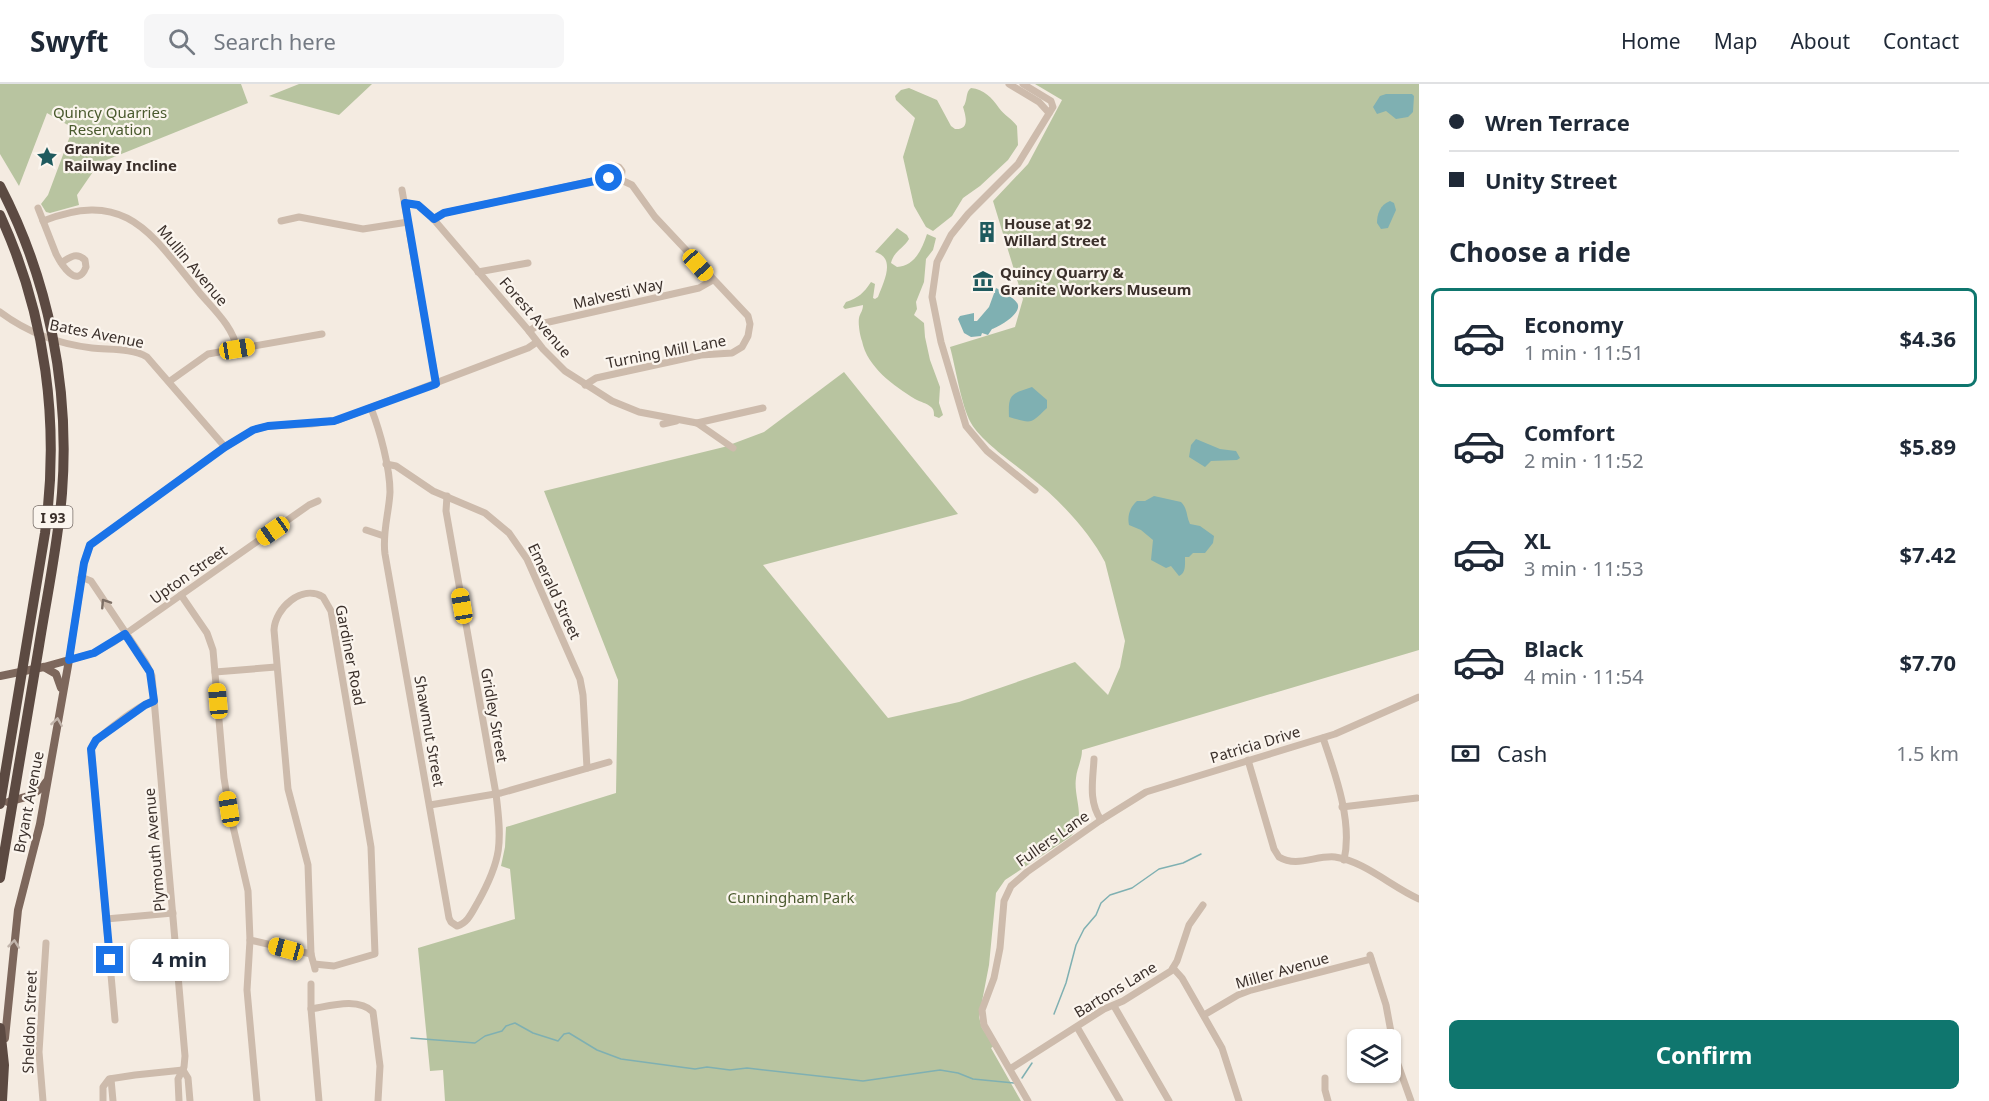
<!DOCTYPE html>
<html lang="en">
<head>
<meta charset="utf-8">
<style>
  :root { --surface:#fff; --page:#f6f6f7; --text:#1f2937; --muted:#747a83; --line:#e0e1e3; --accent:#0f766e }
  body { margin:0; font-family:"Noto Sans",sans-serif; background:var(--page); color:var(--text); height:100vh; display:flex; flex-direction:column; font-size:22px; white-space:nowrap }
  * { box-sizing:border-box; margin:0 }
  p { font-size:20px; color:var(--muted) }
  .icon { flex:none; width:33px; height:33px; fill:none; stroke:currentColor; stroke-width:2; stroke-linecap:round; stroke-linejoin:round }
  .map { position:relative; flex:1; overflow:hidden }
  .sheet { display:flex; flex-direction:column; background:var(--surface); width:570px }
  .sheet>* { flex:none }
  .banner { display:grid; align-content:center; height:132px; padding:0 30px; background:var(--surface) }
  .fabs { position:absolute; left:1347px; top:945px; display:grid; gap:12px }
  .fabs a { display:grid; place-items:center; width:54px; height:54px; border-radius:9px; background:var(--surface); box-shadow:0 2px 4px #0004; font-size:30px }
  .end { position:absolute; width:27px; height:27px; margin:-14px; border:8px solid #1a73e8; background:#fff; box-shadow:0 0 0 3px #fff }
  .from { border-radius:50% }
  .bubble { position:absolute; height:42px; border-radius:9px; background:var(--surface); box-shadow:0 2px 4px #0004; font-size:20px; font-weight:700; line-height:42px; text-align:center }
  .car { position:absolute; width:18px; height:36px; margin:-18px -9px; border-radius:8px; box-shadow:0 0 4px 2px #0007; background:linear-gradient(#f5c518 24%,#345 0 40%,#f5c518 0 76%,#345 0 86%,#f5c518 0) }
  .banner b { display:flex; align-items:center; gap:21px; height:57px; font-size:22px }
  .banner b+b { border-top:2px solid var(--line) }
  .banner i { width:15px; height:15px; background:var(--text) }
  ul { padding:0; list-style:none }
  li { display:flex; align-items:center; gap:18px; height:99px; margin:0 12px 9px; padding:0 18px; border:3px solid transparent; border-radius:9px }
  li div { flex:1 }
  li b { display:block; font-size:22px }
  li em { font-style:normal; font-weight:700 }
  li.on { border-color:var(--accent) }
  li>.icon { width:54px; height:54px; stroke-width:1.5 }
  h2 { padding:0 30px; font-size:27px; line-height:72px }
  .pay { display:flex; align-items:center; gap:15px; height:66px; padding:0 30px; font-size:22px }
  .pay p { margin-inline-start:auto }
  .primary-button { display:flex; gap:12px; margin-top:auto; padding:12px 30px }
  .primary-button a { flex:1; height:69px; border-radius:9px; background:var(--accent); color:#fff; font-size:24px; font-weight:700; line-height:69px; text-align:center }
  header { display:flex; align-items:center; gap:36px; box-sizing:border-box; height:84px; padding:0 30px; background:var(--surface); border-bottom:2px solid var(--line) }
  header strong { font-size:28px }
  nav { display:flex; gap:33px; margin-inline-start:auto; font-size:21px }
  .search { width:420px; height:54px; background:var(--page); display:flex; align-items:center; gap:15px; box-sizing:border-box; padding:0 21px; border-radius:9px; color:var(--muted); font-size:22px }
  main { display:flex; flex:1; min-height:0 }
  .map>svg:first-child { display:block }
  .green { fill:#b8c4a0 }
  .water { fill:#7fb0b2 }
  .lines { fill:none; stroke-linecap:round; stroke-linejoin:round }
  .stream { stroke:#7fb0b2; stroke-width:1.5 }
  .minor { stroke:#cdbbac; stroke-width:7 }
  .major { stroke:#7d675c; stroke-width:8 }
  .highway { stroke:#5c4a42; stroke-width:10 }
  .oneway { stroke:#7d6f65 }
  .oneway2 { stroke:#c2b5ac }
  .route { stroke:#1a73e8; stroke-width:8 }
  .labels { text-anchor:middle; dominant-baseline:central; stroke-width:4.5; stroke-linejoin:round; paint-order:stroke }
  .shield { fill:#fbf5ee; stroke:#756b66; stroke-width:1.5 }
  .shield-label { font-size:14px; font-weight:bold; fill:#3b302b }
  .park-label { font-size:15px; fill:#4a5a2e; stroke:#fbf5ee }
  .poi-label { font-size:15px; font-weight:bold; fill:#3b302b; stroke:#fbf5ee; text-anchor:start }
  .street-label { font-size:15px; fill:#3b302b; stroke:#fbf5ee }
</style>
</head>
<body>
<header>
<strong>Swyft</strong>
<div class="search"><svg class="icon" aria-label="search" viewBox="0 0 24 24"><circle cx="10" cy="10" r="6"/><path d="M15 15l6 6"/></svg>Search here</div>
<nav><a>Home</a><a>Map</a><a>About</a><a>Contact</a></nav>
</header>
<main>
<div class="map">
<svg width="1419" height="1017" viewBox="0 0 1419 1017">
  <rect width="100%" height="100%" fill="#f4ebe1"/>
  <g class="green">
    <path d="M0,0H241L248,19L99,79L77,111L79,121L50,129L46,128L41,120L48,111L73,44L47,29L19,102L0,70Z"/>
    <path d="M299,0H372L339,31L269,12Z"/>
    <path d="M1035,0H1419V566L1082,666C1082,676 1077,684 1076,694C1073,714 1088,737 1070,753L1005,796L996,809L989,881L979,933L982,944L994,962L991,964L1021,1017H445L443,986L430,987L418,864L515,835L510,785L501,782L505,763L506,743L616,709L618,596L544,407L724,363L764,348L844,288L958,430L763,481L888,634L959,618L1075,578L1108,611L1120,583L1125,557L1105,478C1089,447 1057,413 1029,392C1012,378 982,358 971,339C961,321 956,285 950,263L1015,243L1023,215L993,117L1028,80L1062,16Z"/>
    <path d="M909,4L937,16L951,42L955,45C970,46 966,33 963,23C968,17 965,8 971,4C984,5 992,14 999,24C1004,31 1012,35 1017,42L1018,61L1008,76L980,102L963,114L952,132L933,147L926,143L914,122L903,73L915,34L896,16L895,12L901,6Z"/>
    <path d="M897,144L907,151L909,155C903,165 894,167 891,179L897,183C915,182 922,165 927,150L936,154L933,166L926,175L924,198L916,218L917,225L914,231L924,239L925,253L930,276L940,303L939,319L943,331L939,334L934,332C934,328 934,326 931,323C927,319 920,318 915,315C894,302 867,283 862,257C860,252 858,240 859,234C860,229 863,227 863,221L845,225L843,223L846,218C858,214 864,209 871,198L875,200L873,214L875,215L878,213C883,199 897,174 875,168Z"/>
  </g>
  <g class="water">
    <path d="M1386,10H1412L1414,12L1413,28L1408,33L1396,35L1386,27L1377,30L1373,23L1380,12Z"/>
    <path d="M1390,117L1394,119L1396,126L1388,144L1381,145L1377,139C1377,130 1380,121 1390,117Z"/>
    <path d="M996,204C1001,207 1017,215 1018,221C1020,231 998,243 992,245L988,251L982,249L981,252L971,253L964,249L958,235L960,232L974,229V237H977L989,223Z"/>
    <path d="M1032,303L1047,316V324C1030,340 1033,340 1009,333C1008,310 1011,310 1032,303Z"/>
    <path d="M1196,355L1220,365L1236,367L1240,374L1237,376L1211,377L1205,383L1189,373L1191,361Z"/>
    <path d="M1154,412L1181,418C1188,425 1186,432 1190,440L1200,442L1214,452L1213,459L1205,469H1193L1189,473H1185C1185,481 1186,489 1179,492L1171,482L1166,484L1151,476L1153,456L1141,446L1129,441C1127,432 1130,423 1137,417H1145Z"/>
  </g>
  <g class="lines">
    <g class="stream">
      <path d="M1054,930L1066,899L1076,861L1084,845L1096,831L1101,819L1110,811L1132,804L1159,785L1183,779L1201,770"/>
      <path d="M411,954L475,959L485,952L502,947L506,942L515,939L533,949L555,956L558,957L564,950L569,949L597,966L621,975L695,985L707,983L730,986L747,984L863,997L940,986L958,989L973,995L1014,999"/>
      <path d="M1022,994L1032,979"/>
    </g>
    <g class="minor">
      <path d="M1009,0L1039,18L1049,29"/>
      <path d="M1023,0L1051,17L1053,23L1018,80L968,130L951,151L937,178L932,213L941,258L966,342L987,367L1035,406"/>
      <path d="M602,95L604,86L612,81L619,83L622,87L621,95"/>
      <path d="M402,106L436,299"/>
      <path d="M405,119L418,121L430,131L529,247L543,265L565,287L612,317L639,328L697,339L733,364"/>
      <path d="M38,124L56,170C61,180 77,206 86,183L85,176C76,167 69,174 61,179"/>
      <path d="M433,135L444,129L602,95L617,94L632,101L655,133L748,232L750,240L748,252L742,263L732,269L701,271L596,294L585,301"/>
      <path d="M43,137C127,104 151,150 199,208C213,225 233,242 237,265"/>
      <path d="M281,137L299,133L363,145L408,138"/>
      <path d="M478,188L528,179"/>
      <path d="M0,228C28,249 58,260 92,264C109,266 132,264 147,273L225,363"/>
      <path d="M529,247L540,240L699,204L713,196"/>
      <path d="M170,297L208,270L322,250"/>
      <path d="M371,324C380,347 390,384 390,408C389,429 382,449 385,470L449,834L451,838L457,842C468,839 472,828 478,818C502,775 502,759 496,710L446,427L447,412"/>
      <path d="M697,339L763,324"/>
      <path d="M663,340L676,337"/>
      <path d="M386,380L396,382L433,407L485,429L509,449L527,475L580,595L583,611L587,684"/>
      <path d="M318,417L309,421L114,558L94,569L69,576L84,479L90,461L225,363L253,346L268,342L311,340L338,336L528,264L537,258"/>
      <path d="M366,446L384,452"/>
      <path d="M81,493L91,497L146,579L152,592L185,972L184,983L178,995L179,1017"/>
      <path d="M181,511L207,549L213,566L224,694L229,725L248,807L250,856L247,906L257,1017"/>
      <path d="M215,588L276,583"/>
      <path d="M1323,654C1335,689 1353,738 1344,776"/>
      <path d="M1094,675C1093,696 1088,717 1101,736"/>
      <path d="M1248,676L1274,765L1279,773C1297,784 1316,771 1335,773C1364,777 1392,803 1419,815"/>
      <path d="M430,721L501,709L609,678"/>
      <path d="M1342,723L1417,714"/>
      <path d="M106,835L173,829"/>
      <path d="M250,856L311,870"/>
      <path d="M1370,871L1386,921L1396,975L1411,1017"/>
      <path d="M314,880L334,882L375,870L371,763L331,527L323,513C302,500 275,524 274,546L288,705L308,781L311,870C312,875 314,880 315,885"/>
      <path d="M1173,884L1182,894L1222,964L1239,1017"/>
      <path d="M311,900V925L319,1017"/>
      <path d="M1114,922L1169,1017"/>
      <path d="M311,925C330,922 358,913 373,928L380,982L378,1017"/>
      <path d="M1204,931L1238,911L1251,906L1371,875"/>
      <path d="M115,936L91,665C95,653 142,619 154,617"/>
      <path d="M1077,943L1120,1017"/>
      <path d="M1010,985L1104,925L1123,917L1171,887L1177,877L1189,841L1203,821"/>
      <path d="M183,986L188,994L190,1017"/>
      <path d="M1325,994V1006L1328,1017"/>
      <path d="M111,995L113,1017"/>
      <path d="M43,1017L39,968L46,859"/>
      <path d="M103,1017V1003L109,995L135,991L183,986"/>
      <path d="M1028,1017L984,941L982,926L994,894L1000,864L1004,817L1011,802L1027,788L1101,736L1146,708L1335,650L1419,613"/>
    </g>
    <g class="major">
      <path d="M44,583L56,590L61,604"/>
      <path d="M0,592L44,583L69,576L40,740L18,826L5,954"/>
      <path d="M8,718C23,714 38,711 46,698"/>
    </g>
    <g class="highway">
      <path d="M0,102C49,196 70,304 62,409C58,460 47,511 39,562C26,639 13,717 0,794"/>
      <path d="M0,131C46,231 60,340 45,449L0,720"/>
      <path d="M0,944L4,981L2,1017"/>
    </g>
  </g>
  <defs><path id="oneway-chevron" d="M-2-3.5L2.5 0L-2 3.5" fill="none" stroke-width="1.6" stroke-linecap="round" stroke-linejoin="round" transform="scale(1.5)"/></defs>
  <use class="oneway" href="#oneway-chevron" transform="translate(105 519) rotate(-123)"/>
  <g class="oneway2">
    <use href="#oneway-chevron" transform="translate(57 638) rotate(-81)"/>
    <use href="#oneway-chevron" transform="translate(14 860) rotate(-84)"/>
  </g>
  <g class="lines">
    <path class="route" d="M110,876L91,665L96,656L145,621L154,617L150,588L125,550L94,569L69,576L84,479L90,461L225,363L253,346L268,342L334,337L436,300L405,119L418,121L434,135L444,129L609,94"/>
  </g>
  <defs>
    <symbol id="sight-bare" viewBox="-9 -9 18 18"><path d="M0-6L1.8-2.2L6-1.7L2.9 1.2L3.7 5.4L0 3.3L-3.7 5.4L-2.9 1.2L-6-1.7L-1.8-2.2Z" fill="#1f5a5e" stroke="#fbf5ee" stroke-width="2.5" paint-order="stroke"/></symbol>
    <symbol id="building-bare" viewBox="-9 -9 18 18"><path d="M-4-6H4V6H1V3H-1V6H-4ZM-2.5-4.3h1.7v1.8h-1.7ZM.8-4.3h1.7v1.8H.8ZM-2.5-1h1.7V.8h-1.7ZM.8-1h1.7V.8H.8Z" fill="#1f5a5e" stroke="#fbf5ee" stroke-width="2.5" paint-order="stroke"/></symbol>
    <symbol id="museum-bare" viewBox="-9 -9 18 18"><path d="M0-6L6-3V-2H-6V-3ZM-5-1h2V3h-2ZM-1-1h2V3h-2ZM3-1h2V3H3ZM-6 4H6V6H-6Z" fill="#1f5a5e" stroke="#fbf5ee" stroke-width="2.5" paint-order="stroke"/></symbol>
  </defs>
  <g fill-rule="evenodd">
    <use href="#sight-bare" x="32" y="58" width="30" height="30"/>
    <use href="#building-bare" x="972" y="133" width="30" height="30"/>
    <use href="#museum-bare" x="968" y="182" width="30" height="30"/>
  </g>
  <g class="labels">
    <rect class="shield" x="33.5" y="422" width="39" height="22" rx="4.5"/>
    <g class="shield-label">
      <text x="53" y="433">I 93</text>
    </g>
    <g class="park-label">
      <text x="110" y="28">Quincy Quarries<tspan x="110" dy="17">Reservation</tspan></text>
      <text x="791" y="813">Cunningham Park</text>
    </g>
    <g class="poi-label">
      <text x="64" y="64">Granite<tspan x="64" dy="17">Railway Incline</tspan></text>
      <text x="1004" y="139">House at 92<tspan x="1004" dy="17">Willard Street</tspan></text>
      <text x="1000" y="188">Quincy Quarry &amp;<tspan x="1000" dy="17">Granite Workers Museum</tspan></text>
    </g>
    <g class="street-label">
      <text transform="translate(193 181) rotate(50)">Mullin Avenue</text>
      <text transform="translate(618 209) rotate(-13)">Malvesti Way</text>
      <text transform="translate(536 233) rotate(49)">Forest Avenue</text>
      <text transform="translate(97 249) rotate(11)">Bates Avenue</text>
      <text transform="translate(666 267) rotate(-11)">Turning Mill Lane</text>
      <text transform="translate(188 490) rotate(-35)">Upton Street</text>
      <text transform="translate(555 507) rotate(65)">Emerald Street</text>
      <text transform="translate(351 571) rotate(79)">Gardiner Road</text>
      <text transform="translate(495 631) rotate(80)">Gridley Street</text>
      <text transform="translate(430 647) rotate(80)">Shawmut Street</text>
      <text transform="translate(1255 660) rotate(-17)">Patricia Drive</text>
      <text transform="translate(28 718) rotate(-79)">Bryant Avenue</text>
      <text transform="translate(1052 754) rotate(-35)">Fullers Lane</text>
      <text transform="translate(154 766) rotate(-95)">Plymouth Avenue</text>
      <text transform="translate(1282 886) rotate(-16)">Miller Avenue</text>
      <text transform="translate(1115 905) rotate(-31)">Bartons Lane</text>
      <text transform="translate(29 938) rotate(-88)">Sheldon Street</text>
    </g>
  </g>
</svg>
<div class="fabs">
<a><svg class="icon" aria-label="layers" viewBox="0 0 24 24"><path d="M12 4l9 5-9 5-9-5zM3 14l9 5 9-5"/></svg></a>
</div>
<i class="end from" style="left:609px;top:94px"></i>
<i class="end" style="left:110px;top:876px"></i>
<div class="bubble" style="left:130px;top:855px;width:99px">4 min</div>
<i class="car" style="left:698px;top:181px;rotate:138deg"></i>
<i class="car" style="left:237px;top:265px;rotate:80deg"></i>
<i class="car" style="left:273px;top:447px;rotate:235deg"></i>
<i class="car" style="left:462px;top:522px;rotate:350deg"></i>
<i class="car" style="left:218px;top:617px;rotate:355deg"></i>
<i class="car" style="left:229px;top:725px;rotate:351deg"></i>
<i class="car" style="left:286px;top:865px;rotate:285deg"></i>
</div>
<section class="sheet">
<div class="banner">
<b><i class="from"></i>Wren Terrace</b>
<b><i></i>Unity Street</b>
</div>
<h2>Choose a ride</h2>
<ul>
<li class="on"><svg class="icon" aria-label="car" viewBox="0 0 24 24"><path d="M5 17H2v-5l4-1 3-4h7l3 4 3 1v5h-3M9 17h6M6 11h13"/><circle cx="7" cy="17" r="2"/><circle cx="17" cy="17" r="2"/></svg><div><b>Economy</b><p>1 min · 11:51</p></div><em>$4.36</em></li>
<li><svg class="icon" aria-label="car" viewBox="0 0 24 24"><path d="M5 17H2v-5l4-1 3-4h7l3 4 3 1v5h-3M9 17h6M6 11h13"/><circle cx="7" cy="17" r="2"/><circle cx="17" cy="17" r="2"/></svg><div><b>Comfort</b><p>2 min · 11:52</p></div><em>$5.89</em></li>
<li><svg class="icon" aria-label="car" viewBox="0 0 24 24"><path d="M5 17H2v-5l4-1 3-4h7l3 4 3 1v5h-3M9 17h6M6 11h13"/><circle cx="7" cy="17" r="2"/><circle cx="17" cy="17" r="2"/></svg><div><b>XL</b><p>3 min · 11:53</p></div><em>$7.42</em></li>
<li><svg class="icon" aria-label="car" viewBox="0 0 24 24"><path d="M5 17H2v-5l4-1 3-4h7l3 4 3 1v5h-3M9 17h6M6 11h13"/><circle cx="7" cy="17" r="2"/><circle cx="17" cy="17" r="2"/></svg><div><b>Black</b><p>4 min · 11:54</p></div><em>$7.70</em></li>
</ul>
<div class="pay"><svg class="icon" aria-label="cash" viewBox="0 0 24 24"><path d="M3 7h18v10H3z"/><circle cx="12" cy="12" r="2"/></svg>Cash<p>1.5 km</p></div>
<div class="primary-button"><a>Confirm</a></div>
</section>
</main>
</body>
</html>
